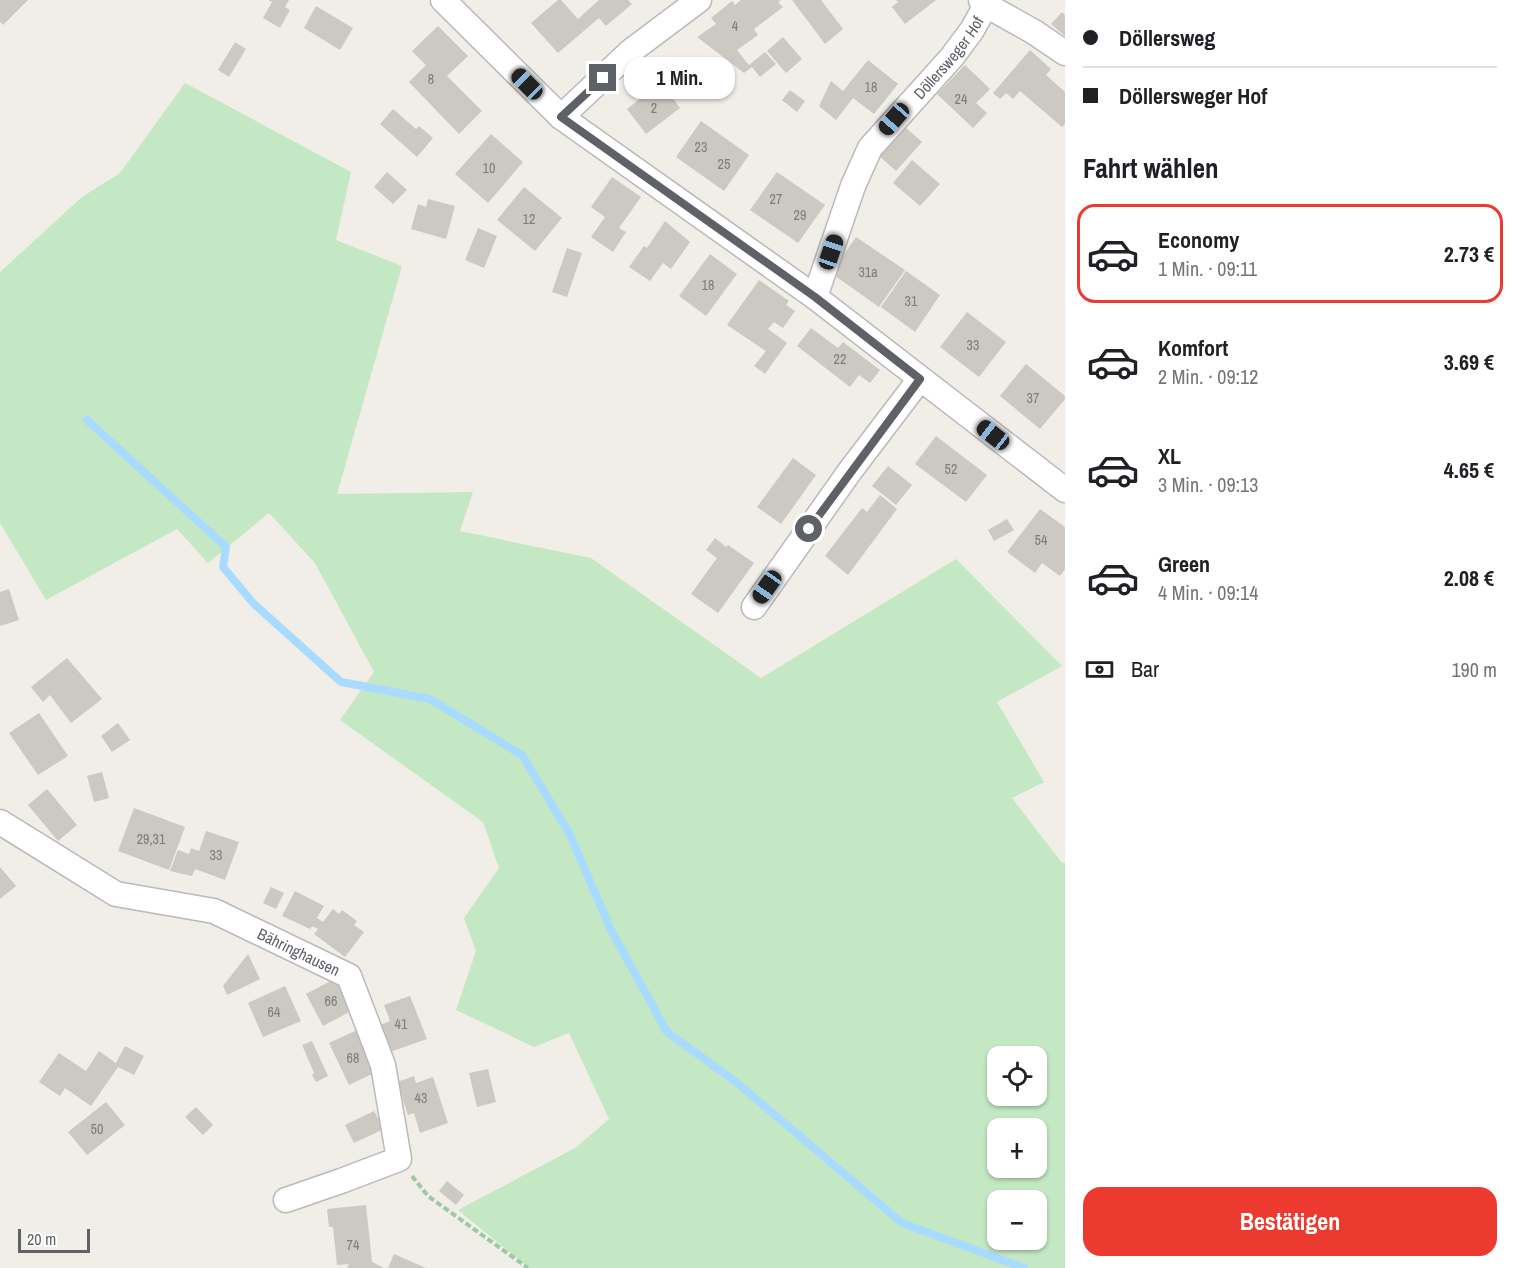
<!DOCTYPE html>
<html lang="de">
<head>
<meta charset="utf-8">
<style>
  :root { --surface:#fff; --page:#f2f2f2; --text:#202124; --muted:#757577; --line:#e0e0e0; --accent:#ec3a30 }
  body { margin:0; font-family:"Archivo Narrow",sans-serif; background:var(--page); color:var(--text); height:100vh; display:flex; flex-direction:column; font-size:22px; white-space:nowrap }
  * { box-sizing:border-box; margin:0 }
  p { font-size:20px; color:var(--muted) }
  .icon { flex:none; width:33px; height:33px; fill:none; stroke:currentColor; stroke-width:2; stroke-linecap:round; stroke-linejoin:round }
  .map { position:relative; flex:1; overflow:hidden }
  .side { display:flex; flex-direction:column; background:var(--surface); width:450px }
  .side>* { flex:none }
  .hud { display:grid; align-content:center; height:132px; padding:0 18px; background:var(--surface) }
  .buttons { position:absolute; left:987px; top:1046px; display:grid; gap:12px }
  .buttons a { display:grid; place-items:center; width:60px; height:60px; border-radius:12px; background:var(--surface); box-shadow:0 2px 4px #0004; font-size:30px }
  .scale { position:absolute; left:18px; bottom:15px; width:72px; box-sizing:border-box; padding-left:6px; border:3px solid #5e6267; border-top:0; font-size:16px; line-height:21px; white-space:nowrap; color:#5e6267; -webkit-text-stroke:4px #fff; paint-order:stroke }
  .end { position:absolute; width:27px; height:27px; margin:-14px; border:8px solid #5e6267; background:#fff; box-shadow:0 0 0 3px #fff }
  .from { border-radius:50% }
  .bubble { position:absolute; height:42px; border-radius:18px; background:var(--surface); box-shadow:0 2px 4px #0004; font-size:20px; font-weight:700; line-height:42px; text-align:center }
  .car { position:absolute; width:18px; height:36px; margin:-18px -9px; border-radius:8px; box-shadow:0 0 4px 2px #0007; background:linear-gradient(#222 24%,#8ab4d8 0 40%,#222 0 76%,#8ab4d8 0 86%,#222 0) }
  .hud b { display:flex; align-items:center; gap:21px; height:57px; font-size:22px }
  .hud b+b { border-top:2px solid var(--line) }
  .hud i { width:15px; height:15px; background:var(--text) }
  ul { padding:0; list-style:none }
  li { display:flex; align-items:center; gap:18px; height:99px; margin:0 12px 9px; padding:0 6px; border:3px solid transparent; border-radius:18px }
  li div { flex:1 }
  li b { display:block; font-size:22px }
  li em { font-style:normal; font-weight:700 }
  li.on { border-color:var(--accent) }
  li>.icon { width:54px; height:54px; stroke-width:1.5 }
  h2 { padding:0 18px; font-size:27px; line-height:72px }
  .pay { display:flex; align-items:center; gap:15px; height:66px; padding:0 18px; font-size:22px }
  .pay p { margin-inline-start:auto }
  .primary-button { display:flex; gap:12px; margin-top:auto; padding:12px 18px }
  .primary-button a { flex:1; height:69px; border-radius:18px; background:var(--accent); color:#fff; font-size:24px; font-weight:700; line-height:69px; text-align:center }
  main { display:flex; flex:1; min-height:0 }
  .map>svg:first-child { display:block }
  .green { fill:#c4e8c3; fill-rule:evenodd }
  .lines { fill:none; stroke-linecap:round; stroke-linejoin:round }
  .stream { stroke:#a8dbff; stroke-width:8 }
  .building { fill:#ccc9c3 }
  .minor-casing { stroke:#b7b9bd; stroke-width:27 }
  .path { stroke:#9cc9a8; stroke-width:4; stroke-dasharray:6 3; stroke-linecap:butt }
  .minor { stroke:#fff; stroke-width:24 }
  .route { stroke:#5e6267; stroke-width:8 }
  .labels { text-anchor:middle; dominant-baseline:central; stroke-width:4.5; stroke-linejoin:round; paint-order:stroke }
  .number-label { font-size:14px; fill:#7a7c7e }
  .street-label { font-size:16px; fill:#5e6267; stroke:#fff }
</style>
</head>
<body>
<main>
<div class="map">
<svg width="1065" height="1268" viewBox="0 0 1065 1268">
  <rect width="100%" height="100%" fill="#f0eee6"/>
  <path class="green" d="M185,83L351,172L336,240L402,266L337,494L473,492L460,531L591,558L761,678L956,559L1062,666L997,702L1044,782L1012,798L1062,863L1065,862V1268H529L458,1210L575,1148L609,1119L569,1033L534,1047L456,1010L476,951L464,918L499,868L483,822L340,720L374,672L315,563L269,513L208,563L177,529L46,600L0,523V272L82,197L120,173ZM998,1056H1036V1095H998ZM998,1128H1036V1167H998ZM998,1200H1036V1239H998Z"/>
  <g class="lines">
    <path class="stream" d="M87,420L226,547L223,567L254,604L341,682L430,699L522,755L569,833L611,930L667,1032L736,1082L902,1223L1024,1268"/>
  </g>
  <g class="building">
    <path d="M0,0H28L3,25L0,22Z"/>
    <path d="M268,0H289L285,7L290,10L280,28L263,18L272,2Z"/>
    <path d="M558,0H561L578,19L599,0H628L632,4L606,26L599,18L558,53L531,23Z"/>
    <path d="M741,0H781L778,2L783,7L754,29L758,35L737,50L749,65L765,52L776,64L760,77L752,67L744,73L697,37L716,24L711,18L732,1L735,5Z"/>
    <path d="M792,0H821L843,29L825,44Z"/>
    <path d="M896,0H936L905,24L892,7L898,2Z"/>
    <path d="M316,6L353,28L340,50L304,28Z"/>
    <path d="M1062,12L1065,15V36L1051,24Z"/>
    <path d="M438,26L468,56L447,76L482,111L459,134L409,82L426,65L412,51Z"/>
    <path d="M783,37L802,59L786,73L767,51Z"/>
    <path d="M235,42L246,49L229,77L218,70Z"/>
    <path d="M1030,50L1051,69L1046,75L1065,92V124L1062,127L1020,91L1013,99L1006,93L1000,99L993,93Z"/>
    <path d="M868,60L898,84L874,114L853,98L836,120L819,106L831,81L843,91Z"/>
    <path d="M965,65L990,89L976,103L987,113L973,128L937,94Z"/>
    <path d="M661,82L680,108L646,134L627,109Z"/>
    <path d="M790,90L805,101L797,112L782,100Z"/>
    <path d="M393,109L416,129L419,126L433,138L417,157L380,124Z"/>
    <path d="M701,121L749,155L724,191L676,157Z"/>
    <path d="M904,126L922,142L896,171L878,155Z"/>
    <path d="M491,134L523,162L488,203L455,174Z"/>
    <path d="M912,160L940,184L920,206L893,183Z"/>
    <path d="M387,172L407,190L393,204L374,187Z"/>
    <path d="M777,172L825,205L798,243L750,210Z"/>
    <path d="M612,177L641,197L619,228L626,232L613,252L591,237L605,217L591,207Z"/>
    <path d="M524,187L562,218L535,251L497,220Z"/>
    <path d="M428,199L455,206L446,239L411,229L418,204L426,207Z"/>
    <path d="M665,221L690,242L671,269L663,263L650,281L629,267L644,246L647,248Z"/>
    <path d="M478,228L497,236L484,268L465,260Z"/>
    <path d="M856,237L905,270L879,307L831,273Z"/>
    <path d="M567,248L582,253L567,297L552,292Z"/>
    <path d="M710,254L737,274L706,316L679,296Z"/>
    <path d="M906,271L940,295L915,332L881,307Z"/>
    <path d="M759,280L789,301L786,305L795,311L783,328L774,322L768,329L787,343L765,374L754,366L766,351L727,325Z"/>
    <path d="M967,312L1006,342L979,377L940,347Z"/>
    <path d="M811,328L838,348L843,342L880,370L870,383L859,375L850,387L797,346Z"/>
    <path d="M1026,364L1065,396V399L1040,429L1000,396Z"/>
    <path d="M936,436L987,475L966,502L915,464Z"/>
    <path d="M793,458L816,475L781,524L757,507Z"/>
    <path d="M888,466L912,485L896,505L872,486Z"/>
    <path d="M880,495L897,509L848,575L825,556L862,508L867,512Z"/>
    <path d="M1040,509L1065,527V569L1060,576L1042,563L1035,573L1007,552Z"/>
    <path d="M1007,519L1014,530L994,541L988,530Z"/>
    <path d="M715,538L726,547L728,545L754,563L718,613L691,594L717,558L706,550Z"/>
    <path d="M9,589L19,620L0,626V592Z"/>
    <path d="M67,658L102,699L71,723L50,695L43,702L31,687Z"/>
    <path d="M39,713L68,756L38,775L9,733Z"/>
    <path d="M118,723L130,740L112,752L101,736Z"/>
    <path d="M102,772L109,798L94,802L87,776Z"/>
    <path d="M47,789L77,825L58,841L28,805Z"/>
    <path d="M134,808L185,827L169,870L118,851Z"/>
    <path d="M206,831L239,842L225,880L195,869L192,876L170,871L178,850L189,854L191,848L199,851Z"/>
    <path d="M0,867L16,886L0,899Z"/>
    <path d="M271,887L284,893L276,909L263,903Z"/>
    <path d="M295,891L324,906L317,918L323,922L333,909L339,914L342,910L357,921L354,925L364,932L345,957L314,934L318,929L312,926L310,929L282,916Z"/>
    <path d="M248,954L260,979L227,995L223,986Z"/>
    <path d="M340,976L357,1008L323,1026L306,994Z"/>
    <path d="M285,986L301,1021L263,1037L248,1003Z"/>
    <path d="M410,996L427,1039L384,1054L374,1027L390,1021L384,1005Z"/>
    <path d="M357,1030L376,1072L349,1085L329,1043Z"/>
    <path d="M312,1041L328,1076L316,1082L312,1075L314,1073L302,1045Z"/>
    <path d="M125,1046L144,1056L134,1075L118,1067L91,1106L65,1088L60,1096L39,1082L59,1053L86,1071L99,1051L116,1063Z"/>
    <path d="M488,1069L496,1102L477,1107L469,1073Z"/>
    <path d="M414,1076L416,1083L433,1077L448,1123L420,1133L414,1113L408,1115L397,1082Z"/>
    <path d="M106,1102L125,1125L87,1155L68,1132Z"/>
    <path d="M196,1107L213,1125L203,1135L185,1117Z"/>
    <path d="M374,1111L384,1129L354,1143L345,1125Z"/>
    <path d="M447,1181L464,1195L456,1205L439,1191Z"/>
    <path d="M366,1205L372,1262L384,1268H347L349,1264L337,1265L333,1227H329L327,1209Z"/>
    <path d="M394,1254L426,1268H388Z"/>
  </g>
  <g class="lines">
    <defs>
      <g id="minor">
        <path d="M443,0L561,117L815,297L1065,490"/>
        <path d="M981,0L986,5L1034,32L1065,53"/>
        <path d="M561,117L631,51L699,0"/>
        <path id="s1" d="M815,297L853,186L870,148L952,57L972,30L986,5"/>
        <path d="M754,607L850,471L920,379"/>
        <path id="s2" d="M0,822L116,894L214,911L349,976L383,1065L399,1159L341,1181L286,1200"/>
      </g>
    </defs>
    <use href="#minor" class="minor-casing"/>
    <path class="path" d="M412,1176L428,1196L528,1268"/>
    <use href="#minor" class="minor"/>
  </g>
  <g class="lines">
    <path class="route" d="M603,78L561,117L815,297L920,379L809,529"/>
  </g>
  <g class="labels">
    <g class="number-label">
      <text x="735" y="26">4</text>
      <text x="431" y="79">8</text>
      <text x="871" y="87">18</text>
      <text x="961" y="99">24</text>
      <text x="654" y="108">2</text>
      <text x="701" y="147">23</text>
      <text x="724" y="164">25</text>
      <text x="489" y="168">10</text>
      <text x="776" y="199">27</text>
      <text x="800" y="215">29</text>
      <text x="529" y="219">12</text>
      <text x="868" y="272">31a</text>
      <text x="708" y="285">18</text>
      <text x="911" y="301">31</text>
      <text x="973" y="345">33</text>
      <text x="840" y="359">22</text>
      <text x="1033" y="398">37</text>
      <text x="951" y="469">52</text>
      <text x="1041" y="540">54</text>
      <text x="151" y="839">29,31</text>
      <text x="216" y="855">33</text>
      <text x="331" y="1001">66</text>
      <text x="274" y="1012">64</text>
      <text x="401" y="1024">41</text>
      <text x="353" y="1058">68</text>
      <text x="421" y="1098">43</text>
      <text x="97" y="1129">50</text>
      <text x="353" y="1245">74</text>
    </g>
    <g class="street-label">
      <text stroke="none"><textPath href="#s1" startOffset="279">Döllersweger Hof</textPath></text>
      <text stroke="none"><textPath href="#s2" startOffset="330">Bähringhausen</textPath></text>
    </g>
  </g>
</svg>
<div class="buttons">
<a><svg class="icon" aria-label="locate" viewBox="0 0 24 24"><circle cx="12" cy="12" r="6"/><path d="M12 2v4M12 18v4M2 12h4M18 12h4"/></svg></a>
<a>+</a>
<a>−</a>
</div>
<div class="scale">20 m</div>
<i class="end from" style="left:809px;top:529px"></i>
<i class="end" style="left:603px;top:78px"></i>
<div class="bubble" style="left:624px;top:57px;width:111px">1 Min.</div>
<i class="car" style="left:527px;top:84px;rotate:315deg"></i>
<i class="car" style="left:894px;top:119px;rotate:221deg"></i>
<i class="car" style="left:831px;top:252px;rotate:19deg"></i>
<i class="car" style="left:993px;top:435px;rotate:308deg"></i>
<i class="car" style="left:767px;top:587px;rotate:215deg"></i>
</div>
<section class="side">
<div class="hud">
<b><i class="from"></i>Döllersweg</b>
<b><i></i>Döllersweger Hof</b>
</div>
<h2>Fahrt wählen</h2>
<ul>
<li class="on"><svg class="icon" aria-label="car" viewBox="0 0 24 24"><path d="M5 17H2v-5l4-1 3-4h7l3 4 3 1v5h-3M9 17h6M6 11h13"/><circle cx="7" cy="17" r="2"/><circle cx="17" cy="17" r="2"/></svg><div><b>Economy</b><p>1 Min. · 09:11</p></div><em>2.73 €</em></li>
<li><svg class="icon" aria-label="car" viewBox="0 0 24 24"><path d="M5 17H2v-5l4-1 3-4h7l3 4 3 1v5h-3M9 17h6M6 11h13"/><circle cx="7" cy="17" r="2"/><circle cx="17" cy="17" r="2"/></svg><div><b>Komfort</b><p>2 Min. · 09:12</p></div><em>3.69 €</em></li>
<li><svg class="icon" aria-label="car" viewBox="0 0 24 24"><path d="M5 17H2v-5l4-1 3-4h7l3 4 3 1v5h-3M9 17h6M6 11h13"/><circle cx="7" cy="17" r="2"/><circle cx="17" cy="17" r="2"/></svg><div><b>XL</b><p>3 Min. · 09:13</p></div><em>4.65 €</em></li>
<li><svg class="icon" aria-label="car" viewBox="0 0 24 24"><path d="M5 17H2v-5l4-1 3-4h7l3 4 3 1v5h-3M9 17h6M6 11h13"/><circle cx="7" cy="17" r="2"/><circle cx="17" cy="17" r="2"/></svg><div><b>Green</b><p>4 Min. · 09:14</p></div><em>2.08 €</em></li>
</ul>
<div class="pay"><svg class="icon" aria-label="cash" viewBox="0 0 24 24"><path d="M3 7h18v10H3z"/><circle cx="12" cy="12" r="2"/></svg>Bar<p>190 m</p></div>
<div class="primary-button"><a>Bestätigen</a></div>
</section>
</main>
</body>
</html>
